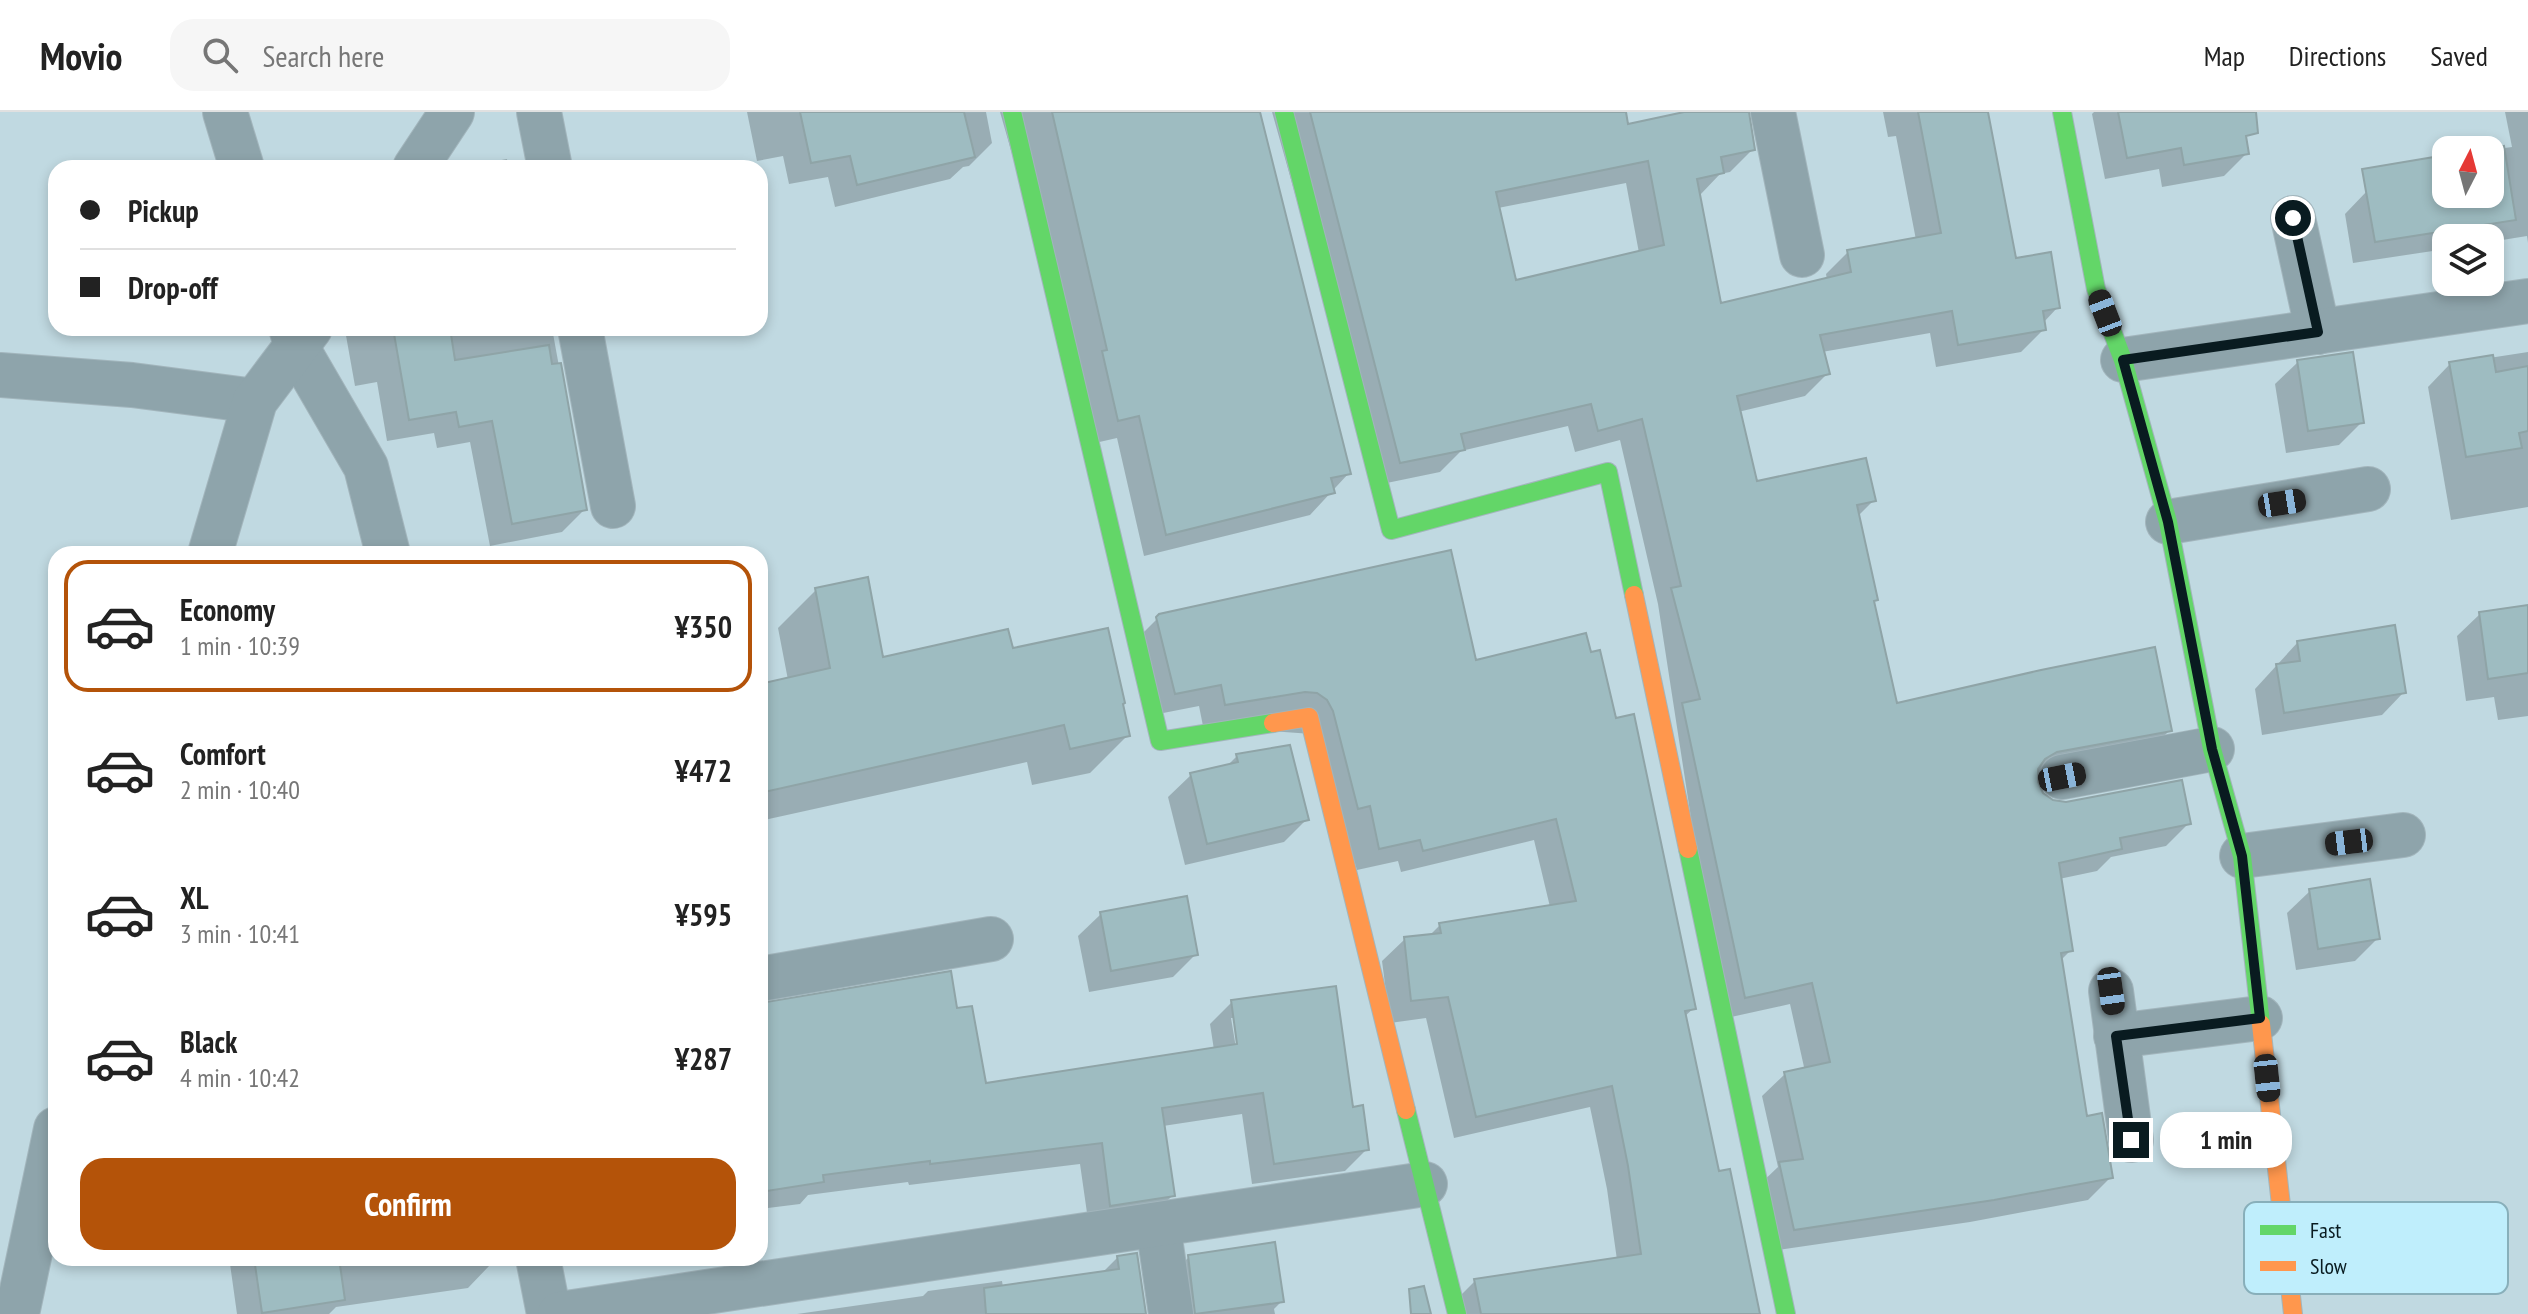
<!DOCTYPE html>
<html lang="en">
<head>
<meta charset="utf-8">
<style>
  :root { --surface:#fff; --page:#f6f6f6; --text:#222; --muted:#767676; --line:#e0e0e0; --accent:#b45309 }
  body { margin:0; font-family:"PT Sans Narrow",sans-serif; background:var(--page); color:var(--text); height:100vh; display:flex; flex-direction:column; font-size:30px; white-space:nowrap }
  * { box-sizing:border-box; margin:0 }
  p { font-size:26px; color:var(--muted) }
  .icon { flex:none; width:44px; height:44px; fill:none; stroke:currentColor; stroke-width:2; stroke-linecap:round; stroke-linejoin:round }
  .map { position:relative; flex:1; overflow:hidden }
  .sheet { position:absolute; left:48px; top:434px; width:720px; height:720px; display:flex; flex-direction:column; background:var(--surface); border-radius:24px; box-shadow:0 4px 12px #0003 }
  .sheet>* { flex:none }
  .guide { position:absolute; left:48px; top:48px; width:720px; height:176px; border-radius:24px; box-shadow:0 4px 12px #0003; display:grid; align-content:center; height:176px; padding:0 32px; background:var(--surface) }
  .needle { width:52px; rotate:6deg }
  .buttons { position:absolute; left:2432px; top:24px; display:grid; gap:16px }
  .buttons a { display:grid; place-items:center; width:72px; height:72px; border-radius:16px; background:var(--surface); box-shadow:0 4px 12px #0003; font-size:40px }
  .end { position:absolute; width:36px; height:36px; margin:-18px; border:10px solid #091b20; background:#fff; box-shadow:0 0 0 4px #fff }
  .from { border-radius:50% }
  .bubble { position:absolute; height:56px; border-radius:24px; background:var(--surface); box-shadow:0 4px 12px #0003; font-size:26px; font-weight:600; line-height:56px; text-align:center }
  .car { position:absolute; width:24px; height:48px; margin:-24px -12px; border-radius:10px; box-shadow:0 0 6px 2px #0007; background:linear-gradient(#222 24%,#8ab4d8 0 40%,#222 0 76%,#8ab4d8 0 86%,#222 0) }
  .guide b { display:flex; align-items:center; gap:28px; height:76px; font-size:30px }
  .guide b+b { border-top:2px solid var(--line) }
  .guide i { width:20px; height:20px; background:var(--text) }
  ul { padding:14px 0 0; list-style:none }
  li { display:flex; align-items:center; gap:24px; height:132px; margin:0 16px 12px; padding:0 16px; border:4px solid transparent; border-radius:24px }
  li div { flex:1 }
  li b { display:block; font-size:30px }
  li em { font-style:normal; font-weight:600 }
  li.on { border-color:var(--accent) }
  li>.icon { width:72px; height:72px; stroke-width:1.5 }
  .button { display:flex; gap:16px; margin-top:auto; padding:16px 32px }
  .button a { flex:1; height:92px; border-radius:24px; background:var(--accent); color:#fff; font-size:32px; font-weight:600; line-height:92px; text-align:center }
  header { display:flex; align-items:center; gap:48px; box-sizing:border-box; height:112px; padding:0 40px; background:var(--surface); border-bottom:2px solid var(--line) }
  header strong { font-size:38px }
  nav { display:flex; gap:44px; margin-inline-start:auto; font-size:28px }
  .search { width:560px; height:72px; background:var(--page); display:flex; align-items:center; gap:20px; box-sizing:border-box; padding:0 28px; border-radius:24px; color:var(--muted); font-size:30px }
  .map>svg:first-child { display:block }
  .shadow { fill:#0003; fill-rule:evenodd }
  .building { fill:#9ebcc1; stroke:#8fa4a7; stroke-width:2; fill-rule:evenodd }
  .lines { fill:none; stroke-linecap:round; stroke-linejoin:round }
  .street-casing { stroke:#a2b5bc; stroke-width:46 }
  .fast-casing { stroke:#a2b5bc; stroke-width:20 }
  .slow-casing { stroke:#a2b5bc; stroke-width:20 }
  .street { stroke:#8ea4ab; stroke-width:44 }
  .fast { stroke:#63d668; stroke-width:18 }
  .slow { stroke:#ff974d; stroke-width:18 }
  .route { stroke:#091b20; stroke-width:10 }
  .key { fill:#bfeefc; stroke:#88afba; stroke-width:2 }
  .key-label { font-size:22px; fill:#091b20 }
</style>
</head>
<body>
<header>
<strong>Movio</strong>
<div class="search"><svg class="icon" aria-label="search" viewBox="0 0 24 24"><circle cx="10" cy="10" r="6"/><path d="M15 15l6 6"/></svg>Search here</div>
<nav><a>Map</a><a>Directions</a><a>Saved</a></nav>
</header>
<div class="map">
<svg width="2528" height="1202" viewBox="0 0 2528 1202">
  <rect width="100%" height="100%" fill="#c0d9e1"/>
  <g class="shadow">
    <path d="M747,0H986L992,31L969,54L963,55L950,67L835,95L828,65L789,72L783,44L757,49Z"/>
    <path d="M1000,0H1258L1349,361L1310,403L1144,444L1117,326L1095,331Z"/>
    <path d="M1272,0H1624L1626,15L1693,0H1746L1753,37L1730,60L1720,62L1700,83L1720,194L1827,168L1826,162L1848,140L1916,128L1896,24L1888,25L1883,0H1986L2015,148L2058,195L2043,211L2044,217L2021,240L1936,255L1930,221L1822,240L1828,261L1805,284L1738,300L1756,371L1874,388L1857,405L1876,488L1873,491L1896,593L2170,618L2147,641L2036,662V671L2041,682L2052,690L2189,711L2166,734L2111,745L2097,759L2059,767L2070,839L2060,849L2085,1006L2111,1065L2088,1088L1970,1110L1771,1139L1758,1074L1778,1055L1762,984L1785,962L1804,957V955L1790,892L1722,907L1658,492L1620,328L1575,340L1568,314L1461,339L1440,360L1377,373ZM1626,71L1639,141L1515,170L1498,96Z"/>
    <path d="M2094,0H2239L2247,41L2224,64L2162,75L2159,57L2105,67L2092,2Z"/>
    <path d="M2505,0H2528V131L2527,124L2490,130V126H2446V137L2353,151L2345,102L2367,79L2446,45V82H2490V38L2512,35Z"/>
    <path d="M507,47L508,56H458Z"/>
    <path d="M347,216H552L585,397L562,420L490,434L470,330L437,336L434,321L387,329L377,270L355,274L345,218Z"/>
    <path d="M2528,240V395L2451,408L2428,275L2450,252Z"/>
    <path d="M2298,250L2362,310L2339,333L2286,341L2275,272Z"/>
    <path d="M359,438L361,442H288Z"/>
    <path d="M816,478L882,547L1012,539L1121,593L1128,623L1090,661L1032,673L1027,650L760,709V574L788,568L778,516Z"/>
    <path d="M2528,495V604L2498,608L2494,585L2466,589L2457,524L2480,502Z"/>
    <path d="M1157,507L1474,551L1694,896L1684,905L1717,1061L1757,1202H1456L1453,1191L1475,1169L1617,1148L1607,1077L1590,995L1454,1026L1426,906L1390,911L1382,849L1405,827L1428,825L1440,813L1550,795L1534,728L1401,760L1398,749L1357,758L1312,622L1203,614L1199,594L1153,603L1135,529Z"/>
    <path d="M2298,530L2404,580L2382,603L2262,623L2255,577Z"/>
    <path d="M1237,644L1307,707L1284,730L1185,753L1168,685L1191,663L1226,655Z"/>
    <path d="M2310,779L2378,826L2355,849L2296,858L2287,801Z"/>
    <path d="M1101,802L1196,842L1173,865L1089,880L1078,824Z"/>
    <path d="M1232,890L1352,997L1367,1037L1345,1059L1252,1072L1242,1002L1163,1014L1172,1084L1150,1106L1089,1115L1080,1052L909,1073L908,1070L808,1083L800,1092L760,1097V893L956,898L985,973L1214,938L1210,912ZM1231,906H1235L1241,942H1237Z"/>
    <path d="M1118,1145L1144,1202H797L923,1184L928,1179L1002,1169L1003,1175L1102,1161Z"/>
    <path d="M1189,1145L1282,1189L1274,1197L1275,1202H1171L1166,1168Z"/>
    <path d="M236,1146H489L490,1153L468,1176L336,1195L329,1202H237L230,1152Z"/>
  </g>
  <g class="building">
    <path d="M800,0H964L975,45L857,73L850,44L811,51Z"/>
    <path d="M1052,0H1260L1351,362L1331,366L1335,381L1166,423L1139,304L1118,309L1102,239L1107,238Z"/>
    <path d="M1310,0H1626L1628,12L1684,0H1749L1755,38L1721,45L1724,61L1697,67L1721,191L1851,160L1847,138L1941,121L1918,0H1988L2016,146L2051,140L2060,196L2043,199L2046,218L1958,233L1952,199L1820,223L1830,262L1737,284L1757,369L1866,346L1876,389L1857,393L1878,488L1874,489L1897,591L2041,558L2155,535L2172,619L2057,640L2045,647L2038,657V670L2043,681L2053,688L2066,690L2182,668L2191,712L2120,726L2122,737L2059,751L2073,839L2061,841L2087,1004L2102,1001L2113,1066L1994,1088L1794,1118L1779,1050L1803,1047L1784,960L1830,950L1812,871L1745,886L1682,591L1700,587L1671,476L1681,474L1642,307L1598,319L1591,292L1461,322L1465,338L1400,351ZM1648,49L1664,133L1516,168L1496,80Z"/>
    <path d="M2118,0H2256L2258,21L2246,24L2249,42L2184,53L2181,36L2127,46Z"/>
    <path d="M2504,34L2516,108L2375,130L2362,57L2446,43V82H2490V38H2479Z"/>
    <path d="M393,216H450L455,248L549,233L552,252L561,251L587,398L512,412L492,309L459,315L456,300L409,308Z"/>
    <path d="M2353,240L2364,311L2308,319L2297,248Z"/>
    <path d="M2493,243L2496,260L2528,254V319L2519,321L2522,336L2466,345L2449,250Z"/>
    <path d="M1451,438L1476,548L1586,521L1591,540L1600,538L1616,606L1634,602L1696,897L1685,899L1719,1059L1730,1057L1760,1202H1481L1474,1167L1641,1142L1628,1054L1612,974L1476,1005L1448,885L1411,889L1404,825L1441,821L1439,811L1576,789L1556,707L1423,739L1420,728L1379,737L1370,694L1358,697L1333,599L1327,588L1317,581L1305,580L1225,593L1221,573L1175,582L1156,505L1159,502Z"/>
    <path d="M868,465L883,545L1008,517L1013,536L1108,516L1125,591L1123,592L1130,624L1070,637L1064,613L760,681V572L830,556L815,476Z"/>
    <path d="M2528,493V561L2488,567L2479,500Z"/>
    <path d="M2395,513L2406,581L2284,601L2276,552L2300,549L2297,529Z"/>
    <path d="M1290,633L1309,708L1207,732L1190,661L1238,650L1236,642Z"/>
    <path d="M2370,767L2380,827L2318,837L2309,777Z"/>
    <path d="M1187,784L1198,843L1111,859L1100,800Z"/>
    <path d="M951,859L957,896L972,894L986,971L1237,932L1231,888L1336,874L1353,995L1363,993L1369,1038L1274,1052L1263,981L1162,996L1175,1084L1110,1094L1102,1031L930,1052V1049L823,1063L824,1070L760,1080V891Z"/>
    <path d="M1275,1130L1284,1190L1195,1202L1188,1143Z"/>
    <path d="M1137,1141L1146,1202H986L984,1176L1119,1157L1117,1144Z"/>
    <path d="M254,1146H339L345,1188L262,1201Z"/>
    <path d="M1424,1174L1431,1202H1411L1409,1177Z"/>
  </g>
  <g class="lines">
    <defs>
      <g id="street">
        <path d="M225,0L242,56"/>
        <path d="M539,0L550,56"/>
        <path d="M1773,0L1802,143"/>
        <path d="M415,56L452,0"/>
        <path d="M2293,106L2318,220"/>
        <path d="M291,216L297,236L366,355L388,442"/>
        <path d="M580,216L613,394"/>
        <path d="M2123,248L2528,189"/>
        <path d="M0,263L132,273L255,289"/>
        <path d="M2168,410L2368,377"/>
        <path d="M210,442L255,289L310,216"/>
        <path d="M2062,665L2212,637"/>
        <path d="M2242,744L2403,723"/>
        <path d="M760,867L991,827"/>
        <path d="M2111,879L2131,1028"/>
        <path d="M2116,924L2260,906"/>
        <path d="M1158,1113L1171,1202"/>
        <path d="M538,1146L549,1202"/>
        <path d="M17,1202L56,1017"/>
        <path d="M560,1202L1425,1072"/>
      </g>
      <g id="fast">
        <path d="M1012,0L1160,629L1273,611"/>
        <path d="M1284,0L1391,418L1608,360L1634,483"/>
        <path d="M2062,0L2096,177L2123,248L2168,410L2212,637L2242,744L2261,912"/>
        <path d="M1688,737L1786,1202"/>
        <path d="M1406,998L1457,1202"/>
      </g>
      <g id="slow">
        <path d="M1634,483L1688,737"/>
        <path d="M1273,611L1309,605L1406,998"/>
        <path d="M2261,912L2293,1202"/>
      </g>
    </defs>
    <use href="#street" class="street-casing"/>
    <use href="#fast" class="fast-casing"/>
    <use href="#slow" class="slow-casing"/>
    <use href="#street" class="street"/>
    <use href="#fast" class="fast"/>
    <use href="#slow" class="slow"/>
  </g>
  <g class="lines">
    <path class="route" d="M2131,1028L2116,924L2260,906L2242,744L2212,637L2168,410L2123,248L2318,220L2293,106"/>
  </g>
  <rect x="2244" y="1090" width="264" height="92" rx="12" class="key"/>
  <rect x="2260" y="1113" width="36" height="10" fill="#63d668"/>
  <rect x="2260" y="1149" width="36" height="10" fill="#ff974d"/>
  <g class="key-label">
    <text x="2310" y="1126">Fast</text>
    <text x="2310" y="1162">Slow</text>
  </g>
</svg>
<div class="buttons">
<a><svg class="needle" viewBox="-14 -14 28 28"><path d="M0-13l5 13h-10z" fill="#e53935"/><path d="M0 13l5-13h-10z" fill="#767676"/></svg></a>
<a><svg class="icon" aria-label="layers" viewBox="0 0 24 24"><path d="M12 4l9 5-9 5-9-5zM3 14l9 5 9-5"/></svg></a>
</div>
<i class="end from" style="left:2293px;top:106px"></i>
<i class="end" style="left:2131px;top:1028px"></i>
<div class="bubble" style="left:2160px;top:1000px;width:132px">1 min</div>
<i class="car" style="left:2105px;top:201px;rotate:339deg"></i>
<i class="car" style="left:2282px;top:391px;rotate:81deg"></i>
<i class="car" style="left:2062px;top:665px;rotate:79deg"></i>
<i class="car" style="left:2349px;top:730px;rotate:263deg"></i>
<i class="car" style="left:2111px;top:879px;rotate:172deg"></i>
<i class="car" style="left:2267px;top:966px;rotate:174deg"></i>
<div class="guide">
<b><i class="from"></i>Pickup</b>
<b><i></i>Drop-off</b>
</div>
<section class="sheet">
<ul>
<li class="on"><svg class="icon" aria-label="car" viewBox="0 0 24 24"><path d="M5 17H2v-5l4-1 3-4h7l3 4 3 1v5h-3M9 17h6M6 11h13"/><circle cx="7" cy="17" r="2"/><circle cx="17" cy="17" r="2"/></svg><div><b>Economy</b><p>1 min · 10:39</p></div><em>¥350</em></li>
<li><svg class="icon" aria-label="car" viewBox="0 0 24 24"><path d="M5 17H2v-5l4-1 3-4h7l3 4 3 1v5h-3M9 17h6M6 11h13"/><circle cx="7" cy="17" r="2"/><circle cx="17" cy="17" r="2"/></svg><div><b>Comfort</b><p>2 min · 10:40</p></div><em>¥472</em></li>
<li><svg class="icon" aria-label="car" viewBox="0 0 24 24"><path d="M5 17H2v-5l4-1 3-4h7l3 4 3 1v5h-3M9 17h6M6 11h13"/><circle cx="7" cy="17" r="2"/><circle cx="17" cy="17" r="2"/></svg><div><b>XL</b><p>3 min · 10:41</p></div><em>¥595</em></li>
<li><svg class="icon" aria-label="car" viewBox="0 0 24 24"><path d="M5 17H2v-5l4-1 3-4h7l3 4 3 1v5h-3M9 17h6M6 11h13"/><circle cx="7" cy="17" r="2"/><circle cx="17" cy="17" r="2"/></svg><div><b>Black</b><p>4 min · 10:42</p></div><em>¥287</em></li>
</ul>
<div class="button"><a>Confirm</a></div>
</section>
</div>
</body>
</html>
